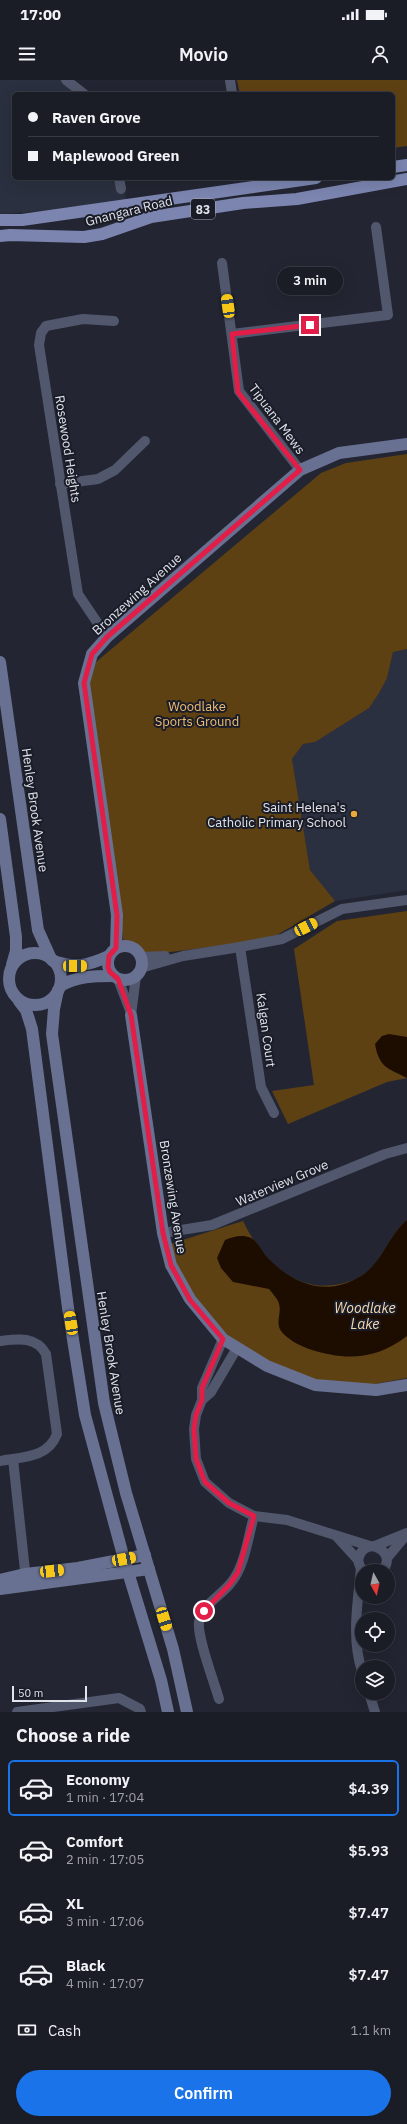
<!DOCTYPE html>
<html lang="en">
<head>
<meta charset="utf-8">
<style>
  :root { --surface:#1a1c26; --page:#23252e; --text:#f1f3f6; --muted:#9fa1a7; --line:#383a43; --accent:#1a73e8 }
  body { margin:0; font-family:"IBM Plex Sans",sans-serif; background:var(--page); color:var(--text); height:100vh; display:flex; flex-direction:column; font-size:15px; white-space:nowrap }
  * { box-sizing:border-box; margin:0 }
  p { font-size:13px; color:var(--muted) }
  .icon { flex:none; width:22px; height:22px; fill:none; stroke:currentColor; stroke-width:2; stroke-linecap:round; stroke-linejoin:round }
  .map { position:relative; height:1632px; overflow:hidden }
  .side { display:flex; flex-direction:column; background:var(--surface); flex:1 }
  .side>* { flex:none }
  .top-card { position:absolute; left:12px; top:12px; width:383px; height:88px; border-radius:6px; box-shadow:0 4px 16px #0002,0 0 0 1px var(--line); display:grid; align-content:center; height:88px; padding:0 16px; background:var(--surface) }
  .needle { width:26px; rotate:172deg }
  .fabs { position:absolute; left:355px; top:1484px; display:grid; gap:8px }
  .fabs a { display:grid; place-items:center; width:40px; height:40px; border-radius:50%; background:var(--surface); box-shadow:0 4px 16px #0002,0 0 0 1px var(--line); font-size:20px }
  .scale { position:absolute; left:12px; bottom:10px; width:75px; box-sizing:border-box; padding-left:4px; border:2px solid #e2e4ec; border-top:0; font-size:11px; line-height:14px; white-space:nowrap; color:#e2e4ec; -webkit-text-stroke:3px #1a1d28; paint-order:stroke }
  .end { position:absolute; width:18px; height:18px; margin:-9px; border:5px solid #e11d48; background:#fff; box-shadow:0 0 0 2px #fff }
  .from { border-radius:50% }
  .bubble { position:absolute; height:28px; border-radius:14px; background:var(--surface); box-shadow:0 4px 16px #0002,0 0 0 1px var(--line); font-size:13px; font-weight:600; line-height:28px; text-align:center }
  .car { position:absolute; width:12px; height:24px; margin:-12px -6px; border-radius:5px; box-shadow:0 0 3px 1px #0007; background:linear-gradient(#f5c518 24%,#345 0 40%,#f5c518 0 76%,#345 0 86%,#f5c518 0) }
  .top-card b { display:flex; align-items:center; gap:14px; height:38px; font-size:15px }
  .top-card b+b { border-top:1px solid var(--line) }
  .top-card i { width:10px; height:10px; background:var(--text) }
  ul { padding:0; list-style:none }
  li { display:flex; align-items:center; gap:12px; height:56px; margin:0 8px 6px; padding:0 8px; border:2px solid transparent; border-radius:6px }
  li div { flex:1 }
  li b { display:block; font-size:15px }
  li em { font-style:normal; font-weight:600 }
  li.current { border-color:var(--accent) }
  li>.icon { width:36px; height:36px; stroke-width:1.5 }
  h2 { padding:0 16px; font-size:18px; line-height:48px }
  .pay { display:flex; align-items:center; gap:10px; height:44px; padding:0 16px; font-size:15px }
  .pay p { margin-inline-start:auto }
  .action { display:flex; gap:8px; margin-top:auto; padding:8px 16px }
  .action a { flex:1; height:46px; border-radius:24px; background:var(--accent); color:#fff; font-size:16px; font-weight:600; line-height:46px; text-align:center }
  .status { display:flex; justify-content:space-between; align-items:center; height:28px; padding:0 20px; background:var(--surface); direction:ltr }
  .status svg { height:11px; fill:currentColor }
  header { display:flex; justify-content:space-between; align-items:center; height:52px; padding:0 16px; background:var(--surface); font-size:18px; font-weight:600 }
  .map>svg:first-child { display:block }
  .built { fill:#2b3040 }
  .green { fill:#5e4113 }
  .water { fill:#1c0d00 }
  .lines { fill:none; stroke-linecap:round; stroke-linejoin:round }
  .street { stroke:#51576c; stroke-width:10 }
  .secondary { stroke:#697192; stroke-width:12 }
  .primary { stroke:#7b85b0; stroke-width:12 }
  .route { stroke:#e11d48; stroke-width:5 }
  .poi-dot { fill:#eca93b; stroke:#1a1d28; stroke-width:1.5 }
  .labels { text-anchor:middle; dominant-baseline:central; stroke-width:4; stroke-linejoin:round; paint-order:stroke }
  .shield { fill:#1a1d28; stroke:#a6a8b1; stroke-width:1 }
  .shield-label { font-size:12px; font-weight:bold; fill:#e2e4ec }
  .street-label { font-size:13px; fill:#e2e4ec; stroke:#1a1d28 }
  .park-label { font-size:13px; fill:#f0bd74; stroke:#1a1d28 }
  .poi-label { font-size:13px; fill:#e2e4ec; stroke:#1a1d28; text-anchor:end }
  .water-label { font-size:14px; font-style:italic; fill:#f8d9af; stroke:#1a1d28 }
</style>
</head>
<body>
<div class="status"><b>17:00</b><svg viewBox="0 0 49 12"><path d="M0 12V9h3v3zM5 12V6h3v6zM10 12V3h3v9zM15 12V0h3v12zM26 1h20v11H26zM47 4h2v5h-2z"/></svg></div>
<header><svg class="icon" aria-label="menu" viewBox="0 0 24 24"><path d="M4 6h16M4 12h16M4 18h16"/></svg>Movio<svg class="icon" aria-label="person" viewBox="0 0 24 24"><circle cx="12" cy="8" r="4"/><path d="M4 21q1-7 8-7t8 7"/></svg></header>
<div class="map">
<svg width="407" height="1632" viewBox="0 0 407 1632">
  <rect width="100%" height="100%" fill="#232632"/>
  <g class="built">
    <path d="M0,0H72L88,14H14V98H123L127,125L0,134Z"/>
    <path d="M407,569V810L335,821L310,790L292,679L303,664L315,662L387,598L393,572Z"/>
  </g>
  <g class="green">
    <path d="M237,0H407V66L393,68V14H240Z"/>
    <path d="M407,374V569L393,572L387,598L379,613L369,628L315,662L303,664L292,679L310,790L335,821L277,855L242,863L155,874L136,873L124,864L88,610L96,582L321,393L346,383Z"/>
    <path d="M407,831V998L387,1002L288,1044L272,1011L314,1005L294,869L337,841Z"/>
    <path d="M407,1140V1298L369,1305L319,1302L256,1278L215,1245L184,1203L170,1164L243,1141C261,1179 295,1214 340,1204C351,1202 362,1197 370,1189C385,1175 391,1153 407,1140Z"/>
  </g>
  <g class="water">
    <path d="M389,954L407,957V998C387,988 379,987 375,964L382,956Z"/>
    <path d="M407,1140V1256C376,1280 346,1281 309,1269C299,1265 288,1260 281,1251C275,1242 282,1233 279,1224C278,1219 272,1213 269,1209L233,1202L221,1188L217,1178L225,1160C233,1157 242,1154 251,1158C257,1161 262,1171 266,1176C292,1204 326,1218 361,1196C383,1182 388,1156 407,1140Z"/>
  </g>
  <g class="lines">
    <g class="street">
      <path d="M66,0L84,14"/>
      <path d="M230,0L232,14"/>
      <path d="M119,98L121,109"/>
      <path d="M222,183L239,311L300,390"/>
      <path d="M232,254L388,235L376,147"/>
      <path d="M60,404L98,399L115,390L145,361"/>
      <path d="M107,557L78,514L39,265L41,253L46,246L83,239L114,241"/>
      <path d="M240,867L261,1007L274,1033"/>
      <path d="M141,877L165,876"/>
      <path d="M141,888L183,876L240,867L282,859L342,829L407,820"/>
      <path d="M118,899L131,933"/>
      <path d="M131,935L136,896"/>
      <path d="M163,1153L212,1145L385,1074L407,1068"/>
      <path d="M223,1259L202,1308V1320L196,1335L194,1349L196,1379L205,1402L229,1423L254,1436L287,1440L370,1466"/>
      <path d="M0,1261C18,1259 36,1256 46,1274L57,1354C48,1378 23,1377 0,1381"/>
      <path d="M202,1320L211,1312L237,1268"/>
      <path d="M13,1379L26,1500"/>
      <path d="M337,1457L358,1480"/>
      <path d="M375,1466L407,1453"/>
      <path d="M387,1478L407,1454"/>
      <path d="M361,1488C358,1522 351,1558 362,1591"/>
      <path d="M363,1491C360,1487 357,1482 359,1477C366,1454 399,1473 382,1491"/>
      <path d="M369,1613L375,1632"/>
      <path d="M219,1619C214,1601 197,1558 199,1542C201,1526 220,1516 230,1504C245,1487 248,1457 254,1436"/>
      <path d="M17,1632L119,1618L140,1629L141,1632"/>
    </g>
    <g class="secondary">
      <path d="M0,582L38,850L51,879"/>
      <path d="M0,739L16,857V871L12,885"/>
      <circle cx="125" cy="883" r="17"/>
      <path d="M116,868L117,835L84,603L92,574L107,557L300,390L339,373L407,364"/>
      <circle cx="35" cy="899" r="26"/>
      <path d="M53,881C77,888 87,886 109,876"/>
      <path d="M60,906C77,896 94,896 114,896"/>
      <path d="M58,910L54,929L52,954L104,1323L126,1413L173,1569L187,1632"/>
      <path d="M19,921L26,930L32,949L68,1228L85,1335L124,1479L161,1600L168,1632"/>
      <path d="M131,935L163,1153L171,1185L190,1219L223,1259L267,1286L315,1305L376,1310L407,1305"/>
      <path d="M0,1500L25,1494L78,1488L145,1475"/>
      <path d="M0,1509L149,1489"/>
    </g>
    <g class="primary">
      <path d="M393,87L407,85"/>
      <path d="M0,140H22L316,98"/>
      <path d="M0,156L10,155L84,157L102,154L151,137L243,123L297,119L407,99"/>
    </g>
  </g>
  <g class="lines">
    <path class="route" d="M204,1531L230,1504L238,1492L254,1436L229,1423L205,1402L196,1379L194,1349L196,1335L202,1320V1308L223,1259L190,1220L171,1185L163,1153L131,935L118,899L110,892L108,887L109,876L116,868L117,835L84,603L92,574L107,557L300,390L238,312L232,254L310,245"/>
  </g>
  <circle class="poi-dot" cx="354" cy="734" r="4"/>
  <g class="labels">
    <rect class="shield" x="191" y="119" width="24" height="20" rx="3"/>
    <g class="shield-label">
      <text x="203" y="129">83</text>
    </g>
    <g class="street-label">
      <text transform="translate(129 131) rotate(-14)">Gnangara Road</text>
      <text transform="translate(277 339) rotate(53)">Tipuana Mews</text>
      <text transform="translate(68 369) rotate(81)">Rosewood Heights</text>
      <text transform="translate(137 514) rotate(-42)">Bronzewing Avenue</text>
      <text transform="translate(35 730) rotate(82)">Henley Brook Avenue</text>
      <text transform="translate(266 950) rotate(82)">Kalgan Court</text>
      <text transform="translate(282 1103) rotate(-23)">Waterview Grove</text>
      <text transform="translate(173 1117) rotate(81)">Bronzewing Avenue</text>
      <text transform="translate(111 1273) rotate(81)">Henley Brook Avenue</text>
    </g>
    <g class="park-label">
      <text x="197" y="626">Woodlake<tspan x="197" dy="15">Sports Ground</tspan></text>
    </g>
    <g class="poi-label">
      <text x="346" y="727">Saint Helena's<tspan x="346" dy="15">Catholic Primary School</tspan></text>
    </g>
    <g class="water-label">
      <text x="365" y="1228">Woodlake<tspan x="365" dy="16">Lake</tspan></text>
    </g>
  </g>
</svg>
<div class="fabs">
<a><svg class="needle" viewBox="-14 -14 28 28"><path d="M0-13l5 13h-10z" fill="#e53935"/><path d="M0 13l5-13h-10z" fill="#9fa1a7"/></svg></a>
<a><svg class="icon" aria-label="locate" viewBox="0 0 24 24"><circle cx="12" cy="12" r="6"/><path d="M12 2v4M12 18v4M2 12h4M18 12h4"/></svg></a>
<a><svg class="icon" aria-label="layers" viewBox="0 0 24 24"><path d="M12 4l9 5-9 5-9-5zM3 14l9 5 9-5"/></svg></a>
</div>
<div class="scale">50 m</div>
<i class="end from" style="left:204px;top:1531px"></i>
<i class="end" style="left:310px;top:245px"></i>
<div class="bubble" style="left:277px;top:187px;width:66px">3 min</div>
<i class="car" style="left:228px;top:226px;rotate:352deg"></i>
<i class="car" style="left:306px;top:847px;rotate:64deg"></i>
<i class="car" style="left:75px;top:886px;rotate:90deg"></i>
<i class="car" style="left:71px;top:1243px;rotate:351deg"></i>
<i class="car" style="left:124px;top:1479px;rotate:79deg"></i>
<i class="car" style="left:52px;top:1491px;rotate:84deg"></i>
<i class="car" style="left:164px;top:1539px;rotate:163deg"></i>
<div class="top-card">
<b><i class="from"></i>Raven Grove</b>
<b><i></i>Maplewood Green</b>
</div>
</div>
<section class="side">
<h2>Choose a ride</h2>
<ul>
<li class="current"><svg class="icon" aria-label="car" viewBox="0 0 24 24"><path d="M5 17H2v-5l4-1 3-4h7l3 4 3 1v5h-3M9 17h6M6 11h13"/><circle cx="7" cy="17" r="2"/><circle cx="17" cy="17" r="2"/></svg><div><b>Economy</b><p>1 min · 17:04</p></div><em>$4.39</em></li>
<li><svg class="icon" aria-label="car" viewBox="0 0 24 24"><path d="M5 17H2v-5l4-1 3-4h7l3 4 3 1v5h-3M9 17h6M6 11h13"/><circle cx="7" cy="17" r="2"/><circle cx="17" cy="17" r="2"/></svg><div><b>Comfort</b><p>2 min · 17:05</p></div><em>$5.93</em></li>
<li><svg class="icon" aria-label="car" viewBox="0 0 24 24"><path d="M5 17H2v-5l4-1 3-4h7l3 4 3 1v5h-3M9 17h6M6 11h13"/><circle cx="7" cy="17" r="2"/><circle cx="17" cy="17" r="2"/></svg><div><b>XL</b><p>3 min · 17:06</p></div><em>$7.47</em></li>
<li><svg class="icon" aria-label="car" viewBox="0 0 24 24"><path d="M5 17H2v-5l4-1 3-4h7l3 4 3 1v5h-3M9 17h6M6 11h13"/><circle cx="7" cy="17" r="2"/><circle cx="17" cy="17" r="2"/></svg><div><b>Black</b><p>4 min · 17:07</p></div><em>$7.47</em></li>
</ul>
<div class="pay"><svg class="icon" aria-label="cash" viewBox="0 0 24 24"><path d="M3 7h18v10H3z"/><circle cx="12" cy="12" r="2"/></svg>Cash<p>1.1 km</p></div>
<div class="action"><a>Confirm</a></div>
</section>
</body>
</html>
